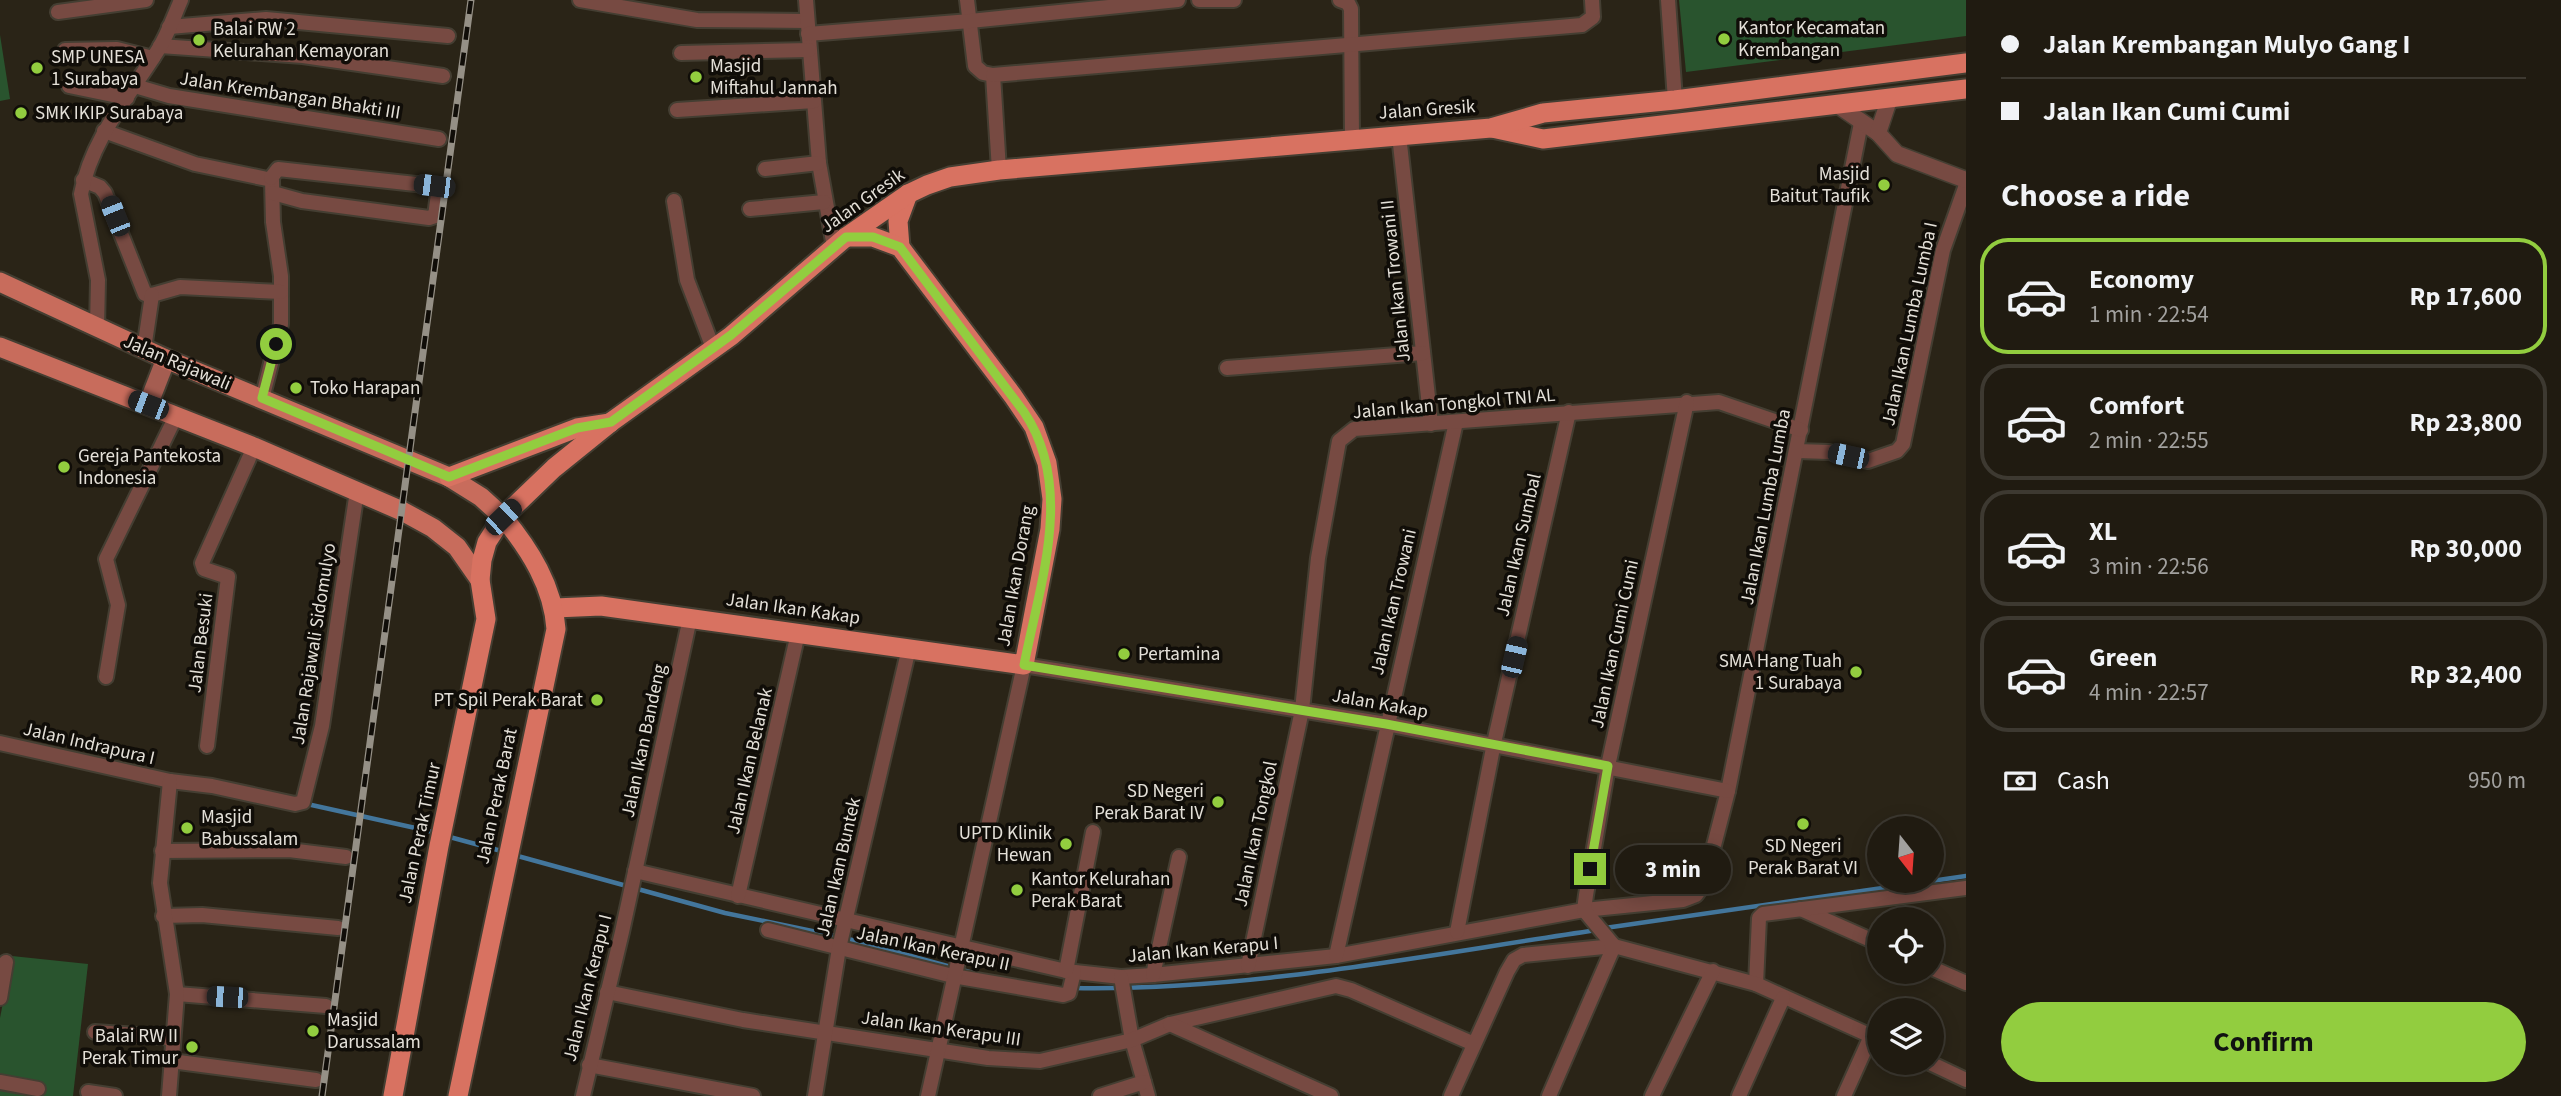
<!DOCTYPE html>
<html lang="en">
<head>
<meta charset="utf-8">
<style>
  :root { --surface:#201b11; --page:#28241a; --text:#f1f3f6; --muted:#a2a19f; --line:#3d3931; --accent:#92cd3f }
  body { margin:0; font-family:"Source Sans 3",sans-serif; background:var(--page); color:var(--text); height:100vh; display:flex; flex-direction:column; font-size:26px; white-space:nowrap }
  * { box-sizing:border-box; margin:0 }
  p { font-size:23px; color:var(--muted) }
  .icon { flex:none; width:38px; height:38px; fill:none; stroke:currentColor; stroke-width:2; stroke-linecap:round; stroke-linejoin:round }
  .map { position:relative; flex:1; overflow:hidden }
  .drawer { display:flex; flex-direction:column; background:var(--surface); width:595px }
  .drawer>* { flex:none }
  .banner { display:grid; align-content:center; height:154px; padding:0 35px; background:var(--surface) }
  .needle { width:46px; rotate:163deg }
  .controls { position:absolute; left:1867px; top:816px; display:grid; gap:14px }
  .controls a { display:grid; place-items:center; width:77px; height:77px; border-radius:50%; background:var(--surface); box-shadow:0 4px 18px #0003,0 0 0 2px var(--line); font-size:35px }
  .end { position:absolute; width:32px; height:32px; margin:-16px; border:9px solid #92cd3f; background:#111; box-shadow:0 0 0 4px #111 }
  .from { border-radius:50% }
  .bubble { position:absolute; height:49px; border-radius:24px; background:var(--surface); box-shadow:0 4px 18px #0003,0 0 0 2px var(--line); font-size:23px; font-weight:700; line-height:49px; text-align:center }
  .car { position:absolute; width:21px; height:42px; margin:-21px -10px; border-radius:9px; box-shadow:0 0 5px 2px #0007; background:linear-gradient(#222 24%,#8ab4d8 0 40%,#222 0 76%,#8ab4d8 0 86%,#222 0) }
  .banner b { display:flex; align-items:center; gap:24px; height:66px; font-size:26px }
  .banner b+b { border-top:2px solid var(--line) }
  .banner i { width:18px; height:18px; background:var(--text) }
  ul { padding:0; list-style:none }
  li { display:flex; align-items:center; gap:21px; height:116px; margin:0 14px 10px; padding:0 21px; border:4px solid var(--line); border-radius:28px }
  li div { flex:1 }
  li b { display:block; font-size:26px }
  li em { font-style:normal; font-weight:700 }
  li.selected { border-color:var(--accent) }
  li>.icon { width:63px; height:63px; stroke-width:1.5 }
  h2 { padding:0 35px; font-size:32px; line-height:84px }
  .pay { display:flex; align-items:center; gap:18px; height:77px; padding:0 35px; font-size:26px }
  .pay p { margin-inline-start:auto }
  .action { display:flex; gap:14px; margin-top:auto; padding:14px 35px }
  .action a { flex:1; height:80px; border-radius:42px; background:var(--accent); color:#111; font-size:28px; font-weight:700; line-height:80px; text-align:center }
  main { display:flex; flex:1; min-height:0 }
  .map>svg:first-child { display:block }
  .green { fill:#29542e }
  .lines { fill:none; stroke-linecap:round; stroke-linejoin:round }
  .stream { stroke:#43769c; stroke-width:4.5 }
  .minor-casing { stroke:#443e32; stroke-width:18 }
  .tertiary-casing { stroke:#443e32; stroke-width:19 }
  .secondary-casing { stroke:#443e32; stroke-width:23 }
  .primary-casing { stroke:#443e32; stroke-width:23 }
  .trunk-casing { stroke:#443e32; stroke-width:23 }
  .minor { stroke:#774a42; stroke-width:14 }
  .tertiary { stroke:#774a42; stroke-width:16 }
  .secondary { stroke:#a55d51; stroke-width:19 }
  .primary { stroke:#c86c5c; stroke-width:19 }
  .trunk { stroke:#d87261; stroke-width:19 }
  .rail-casing { stroke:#959086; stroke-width:7 }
  .rail { stroke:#100d08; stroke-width:4.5; stroke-dasharray:13; stroke-linecap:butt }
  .route { stroke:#92cd3f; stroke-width:9 }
  .poi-dot { fill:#92cd3f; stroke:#100d08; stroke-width:2.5 }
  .labels { text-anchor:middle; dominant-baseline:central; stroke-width:7; stroke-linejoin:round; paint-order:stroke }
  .poi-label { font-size:19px; fill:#e4e0d8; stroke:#100d08; text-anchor:start }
  .street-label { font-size:19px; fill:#e4e0d8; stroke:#100d08 }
</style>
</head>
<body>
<main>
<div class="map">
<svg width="1966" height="1096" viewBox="0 0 1966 1096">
  <rect width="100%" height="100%" fill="#2a2417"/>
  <g class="green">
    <path d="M1679,0H1966V36L1686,72Z"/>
    <path d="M0,35L10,99L0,101Z"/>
    <path d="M12,956L88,964L73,1096H0V1018Z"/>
  </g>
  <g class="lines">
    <g class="stream">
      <path d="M307,804L438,833"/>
      <path d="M446,836L505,852"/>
      <path d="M514,855L725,913L841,937L973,973"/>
      <path d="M1605,928L1966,876"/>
      <path d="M1074,988C1249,991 1424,955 1597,930"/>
    </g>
    <defs>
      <g id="minor">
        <path d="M580,0L697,20L807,21"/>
        <path d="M806,0L819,163L834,247"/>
        <path d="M967,0L975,66L983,73L993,75L999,170"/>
        <path d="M1199,0H1234"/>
        <path d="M1340,0L1348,3L1351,9L1352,138"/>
        <path d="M1668,0L1675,100"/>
        <path d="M58,12L146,0"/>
        <path d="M169,27L266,19L448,36"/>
        <path d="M808,34L970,21L1178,0"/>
        <path d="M160,46L303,56L443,76"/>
        <path d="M65,50L117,49L153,58"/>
        <path d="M681,53L809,50"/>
        <path d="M993,75L1582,25L1593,17L1592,0"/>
        <path d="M69,86L127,98"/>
        <path d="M135,86L169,96L439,139"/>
        <path d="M677,110L814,101"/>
        <path d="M104,131L195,164L272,180L273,222L281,276V324L262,399"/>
        <path d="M1399,135L1431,424"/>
        <path d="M765,169L819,163"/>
        <path d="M271,178L278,169L434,186L438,194L435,216L429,218L302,201L273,193"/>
        <path d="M83,180L100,187L105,193L145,294L152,295"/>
        <path d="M674,201L687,280L713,348"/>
        <path d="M750,209L824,202"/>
        <path d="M152,295L180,287L281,292"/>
        <path d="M97,328L98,280L81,194C91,139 130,95 158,50C168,34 174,16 181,0"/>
        <path d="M144,349L152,295"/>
        <path d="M1227,368L1423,353"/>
        <path d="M1797,451L1829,452L1868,461L1897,451L1903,444L1943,250L1966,185"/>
        <path d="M106,677L118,605L106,559L176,416"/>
        <path d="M0,743L170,781L212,786L295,804L303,802L322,726L357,491"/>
        <path d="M207,746L228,577L204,569L202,563L254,447"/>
        <path d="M162,851L289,850L346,857"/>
        <path d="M635,871L1066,971L1121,977L1153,975L1336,956L1584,910L1683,900L1696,895L1704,884L1728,791L1861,123"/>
        <path d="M738,896L798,633"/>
        <path d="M1801,909L1880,944"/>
        <path d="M163,916L202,915L338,928"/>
        <path d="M768,930L953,976L1063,995L1069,993L1074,972"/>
        <path d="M1457,932L1494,743L1569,412"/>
        <path d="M1336,956L1456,422"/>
        <path d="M1248,966L1302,710L1318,558L1339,441L1354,429L1719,402L1801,430"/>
        <path d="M1932,968L1966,983"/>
        <path d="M1066,971L1093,832"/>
        <path d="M1153,975L1179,857"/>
        <path d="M1121,977L1132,1040L1148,1096"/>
        <path d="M1756,984L1759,918L1763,914L1966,888"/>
        <path d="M607,992L743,1020L988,1058L1040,1061L1132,1040L1170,1024L1336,986L1351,990L1474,1044"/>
        <path d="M177,994L326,1006"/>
        <path d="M0,998L6,962"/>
        <path d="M1170,1024L1331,1096"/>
        <path d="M95,1032L165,1037L171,1040"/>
        <path d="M171,1061L316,1080"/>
        <path d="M1928,1062L1966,1080"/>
        <path d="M589,1065L753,1096"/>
        <path d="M0,1082L38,1089"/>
        <path d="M88,1092L115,1096"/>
        <path d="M169,1096L177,994L160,883L170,781"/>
        <path d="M583,1096L622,932L690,618"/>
        <path d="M815,1096L839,948L909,648"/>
        <path d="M928,1096L1024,665L1386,724L1728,791"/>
        <path d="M1100,1096L1144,1082"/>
        <path d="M1451,1096L1507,972L1514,960L1523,955L1614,946L1756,984L1880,1040"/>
        <path d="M1549,1096L1614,946L1584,910L1586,895L1608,766L1687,402"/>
        <path d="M1652,1096L1713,971"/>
        <path d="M1739,1096L1783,998"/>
        <path d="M1844,1096L1871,1036"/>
      </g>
      <g id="tertiary">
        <path d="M1836,104L1878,133L1897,154L1966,180"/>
        <path d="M1878,133L1890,97"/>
      </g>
      <path id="secondary" d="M148,405L166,359"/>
      <g id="primary">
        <path d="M0,282L166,359L449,477L481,497L503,517"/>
        <path d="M0,347L254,447L402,511L433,528L457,547L480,580"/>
      </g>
      <g id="trunk">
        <path d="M1492,128L1543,139L1966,89"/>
        <path d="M900,247L898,221L908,194"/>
        <path d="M449,477L577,428L610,423"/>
        <path d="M555,608L601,606L1024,665L1050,529L1052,499L1047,463L1034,427L1013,396L900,247L873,237H846"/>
        <path d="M393,1096L439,846L486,619L480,580L482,560L487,542L503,517L554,468L611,422L731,336L846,237L908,194L927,185L950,177L999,170L1491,128L1543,113L1675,100L1966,63"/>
        <path d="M458,1096L556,629C553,586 530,550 503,517"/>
      </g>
    </defs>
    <use href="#minor" class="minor-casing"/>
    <use href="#tertiary" class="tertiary-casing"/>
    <use href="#secondary" class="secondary-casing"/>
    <use href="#primary" class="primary-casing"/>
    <use href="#trunk" class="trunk-casing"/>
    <use href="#minor" class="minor"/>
    <use href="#tertiary" class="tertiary"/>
    <use href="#secondary" class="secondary"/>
    <use href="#primary" class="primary"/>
    <use href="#trunk" class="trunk"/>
    <defs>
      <path id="rail" d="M322,1096L471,0"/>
    </defs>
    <use href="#rail" class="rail-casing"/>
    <use href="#rail" class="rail"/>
  </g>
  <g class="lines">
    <path class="route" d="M276,344L262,398L449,477L577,428L611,422L731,335L846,237H873L900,247L1024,412C1075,487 1040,583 1024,665L1386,724L1608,766L1590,869"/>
  </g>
  <g class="poi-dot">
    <circle cx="1724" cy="39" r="7"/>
    <circle cx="199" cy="40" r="7"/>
    <circle cx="37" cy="68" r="7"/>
    <circle cx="696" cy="77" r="7"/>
    <circle cx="21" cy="113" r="7"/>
    <circle cx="1884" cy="185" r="7"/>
    <circle cx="296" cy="388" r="7"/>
    <circle cx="64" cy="467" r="7"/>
    <circle cx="1124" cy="654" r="7"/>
    <circle cx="1856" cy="672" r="7"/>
    <circle cx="597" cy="700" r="7"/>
    <circle cx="1218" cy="802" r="7"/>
    <circle cx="1803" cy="824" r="7"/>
    <circle cx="187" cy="828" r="7"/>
    <circle cx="1066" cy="844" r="7"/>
    <circle cx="1017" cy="890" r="7"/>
    <circle cx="313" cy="1031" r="7"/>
    <circle cx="192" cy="1047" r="7"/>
  </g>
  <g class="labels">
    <g class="poi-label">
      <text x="1738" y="28">Kantor Kecamatan<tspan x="1738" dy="22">Krembangan</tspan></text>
      <text x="213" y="29">Balai RW 2<tspan x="213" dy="22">Kelurahan Kemayoran</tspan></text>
      <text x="51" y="57">SMP UNESA<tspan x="51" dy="22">1 Surabaya</tspan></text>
      <text x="710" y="66">Masjid<tspan x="710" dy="22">Miftahul Jannah</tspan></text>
      <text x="35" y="113">SMK IKIP Surabaya</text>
      <text x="1870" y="174" text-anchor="end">Masjid<tspan x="1870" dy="22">Baitut Taufik</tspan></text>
      <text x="310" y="388">Toko Harapan</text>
      <text x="78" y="456">Gereja Pantekosta<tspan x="78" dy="22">Indonesia</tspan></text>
      <text x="1138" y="654">Pertamina</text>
      <text x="1842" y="661" text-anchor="end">SMA Hang Tuah<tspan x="1842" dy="22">1 Surabaya</tspan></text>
      <text x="583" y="700" text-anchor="end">PT Spil Perak Barat</text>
      <text x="1204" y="791" text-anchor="end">SD Negeri<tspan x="1204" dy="22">Perak Barat IV</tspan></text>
      <text x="201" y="817">Masjid<tspan x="201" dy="22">Babussalam</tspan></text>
      <text x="1052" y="833" text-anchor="end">UPTD Klinik<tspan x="1052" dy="22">Hewan</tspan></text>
      <text x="1803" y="846" text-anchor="middle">SD Negeri<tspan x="1803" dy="22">Perak Barat VI</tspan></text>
      <text x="1031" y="879">Kantor Kelurahan<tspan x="1031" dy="22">Perak Barat</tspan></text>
      <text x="327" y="1020">Masjid<tspan x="327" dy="22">Darussalam</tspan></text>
      <text x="178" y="1036" text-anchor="end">Balai RW II<tspan x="178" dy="22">Perak Timur</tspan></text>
    </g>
    <g class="street-label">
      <text transform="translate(290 96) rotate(9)">Jalan Krembangan Bhakti III</text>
      <text transform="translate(1427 110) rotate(-4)">Jalan Gresik</text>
      <text transform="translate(863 201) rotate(-35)">Jalan Gresik</text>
      <text transform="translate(1396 281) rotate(-96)">Jalan Ikan Trowani II</text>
      <text transform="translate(1910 324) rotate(-78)">Jalan Ikan Lumba Lumba I</text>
      <text transform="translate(177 363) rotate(23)">Jalan Rajawali</text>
      <text transform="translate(1454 404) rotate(-5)">Jalan Ikan Tongkol TNI AL</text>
      <text transform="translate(1766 507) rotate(-79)">Jalan Ikan Lumba Lumba</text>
      <text transform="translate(1519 545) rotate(-77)">Jalan Ikan Sumbal</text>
      <text transform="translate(1016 576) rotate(-80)">Jalan Ikan Dorang</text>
      <text transform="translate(1394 602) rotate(-77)">Jalan Ikan Trowani</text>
      <text transform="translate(793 609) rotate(8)">Jalan Ikan Kakap</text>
      <text transform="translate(201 643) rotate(-83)">Jalan Besuki</text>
      <text transform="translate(314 644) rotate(-81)">Jalan Rajawali Sidomulyo</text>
      <text transform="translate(1615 644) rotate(-78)">Jalan Ikan Cumi Cumi</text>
      <text transform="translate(1380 704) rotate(10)">Jalan Kakap</text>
      <text transform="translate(644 741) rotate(-78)">Jalan Ikan Bandeng</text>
      <text transform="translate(89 744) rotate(13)">Jalan Indrapura I</text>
      <text transform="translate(750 761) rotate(-77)">Jalan Ikan Belanak</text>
      <text transform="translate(497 796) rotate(-78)">Jalan Perak Barat</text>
      <text transform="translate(420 833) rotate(-78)">Jalan Perak Timur</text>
      <text transform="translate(1256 834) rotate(-78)">Jalan Ikan Tongkol</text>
      <text transform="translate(839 867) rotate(-77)">Jalan Ikan Buntek</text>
      <text transform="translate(933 949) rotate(12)">Jalan Ikan Kerapu II</text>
      <text transform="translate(1203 950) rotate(-5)">Jalan Ikan Kerapu I</text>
      <text transform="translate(588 988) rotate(-76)">Jalan Ikan Kerapu I</text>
      <text transform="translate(941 1029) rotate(8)">Jalan Ikan Kerapu III</text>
    </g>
  </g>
</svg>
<div class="controls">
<a><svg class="needle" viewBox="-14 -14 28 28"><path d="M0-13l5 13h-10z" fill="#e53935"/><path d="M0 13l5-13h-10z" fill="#a2a19f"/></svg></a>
<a><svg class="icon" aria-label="locate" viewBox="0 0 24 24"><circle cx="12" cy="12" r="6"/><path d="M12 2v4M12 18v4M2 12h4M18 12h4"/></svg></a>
<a><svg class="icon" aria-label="layers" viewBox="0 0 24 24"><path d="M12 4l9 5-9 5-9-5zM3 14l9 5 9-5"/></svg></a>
</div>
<i class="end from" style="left:276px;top:344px"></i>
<i class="end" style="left:1590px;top:869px"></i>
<div class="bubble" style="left:1615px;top:845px;width:116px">3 min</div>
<i class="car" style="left:434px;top:186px;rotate:277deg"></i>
<i class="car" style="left:115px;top:216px;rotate:338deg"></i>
<i class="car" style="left:148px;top:405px;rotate:291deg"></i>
<i class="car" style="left:1848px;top:456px;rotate:282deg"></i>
<i class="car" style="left:503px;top:517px;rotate:46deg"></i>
<i class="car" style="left:1514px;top:657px;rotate:13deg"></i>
<i class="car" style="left:227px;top:997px;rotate:273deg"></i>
</div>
<section class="drawer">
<div class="banner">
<b><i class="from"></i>Jalan Krembangan Mulyo Gang I</b>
<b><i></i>Jalan Ikan Cumi Cumi</b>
</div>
<h2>Choose a ride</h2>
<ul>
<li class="selected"><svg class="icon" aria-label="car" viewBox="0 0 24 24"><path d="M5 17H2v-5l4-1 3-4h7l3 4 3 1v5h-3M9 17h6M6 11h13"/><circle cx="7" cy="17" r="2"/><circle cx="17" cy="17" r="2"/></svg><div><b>Economy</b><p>1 min · 22:54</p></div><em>Rp 17,600</em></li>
<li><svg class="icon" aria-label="car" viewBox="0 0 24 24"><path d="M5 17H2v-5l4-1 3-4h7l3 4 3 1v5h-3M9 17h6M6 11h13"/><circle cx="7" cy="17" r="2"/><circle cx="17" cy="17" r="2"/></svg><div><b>Comfort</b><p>2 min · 22:55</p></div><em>Rp 23,800</em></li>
<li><svg class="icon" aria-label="car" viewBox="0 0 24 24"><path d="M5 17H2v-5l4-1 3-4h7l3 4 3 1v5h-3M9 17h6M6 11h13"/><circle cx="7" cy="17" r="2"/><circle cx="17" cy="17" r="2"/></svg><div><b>XL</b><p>3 min · 22:56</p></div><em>Rp 30,000</em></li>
<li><svg class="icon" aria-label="car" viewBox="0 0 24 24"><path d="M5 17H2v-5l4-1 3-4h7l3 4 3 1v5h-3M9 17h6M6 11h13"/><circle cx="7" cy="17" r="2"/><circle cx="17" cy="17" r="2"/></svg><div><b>Green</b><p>4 min · 22:57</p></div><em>Rp 32,400</em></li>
</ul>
<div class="pay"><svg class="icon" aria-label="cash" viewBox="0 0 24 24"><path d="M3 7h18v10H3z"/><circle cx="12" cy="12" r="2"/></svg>Cash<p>950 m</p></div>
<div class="action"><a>Confirm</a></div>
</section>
</main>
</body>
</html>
